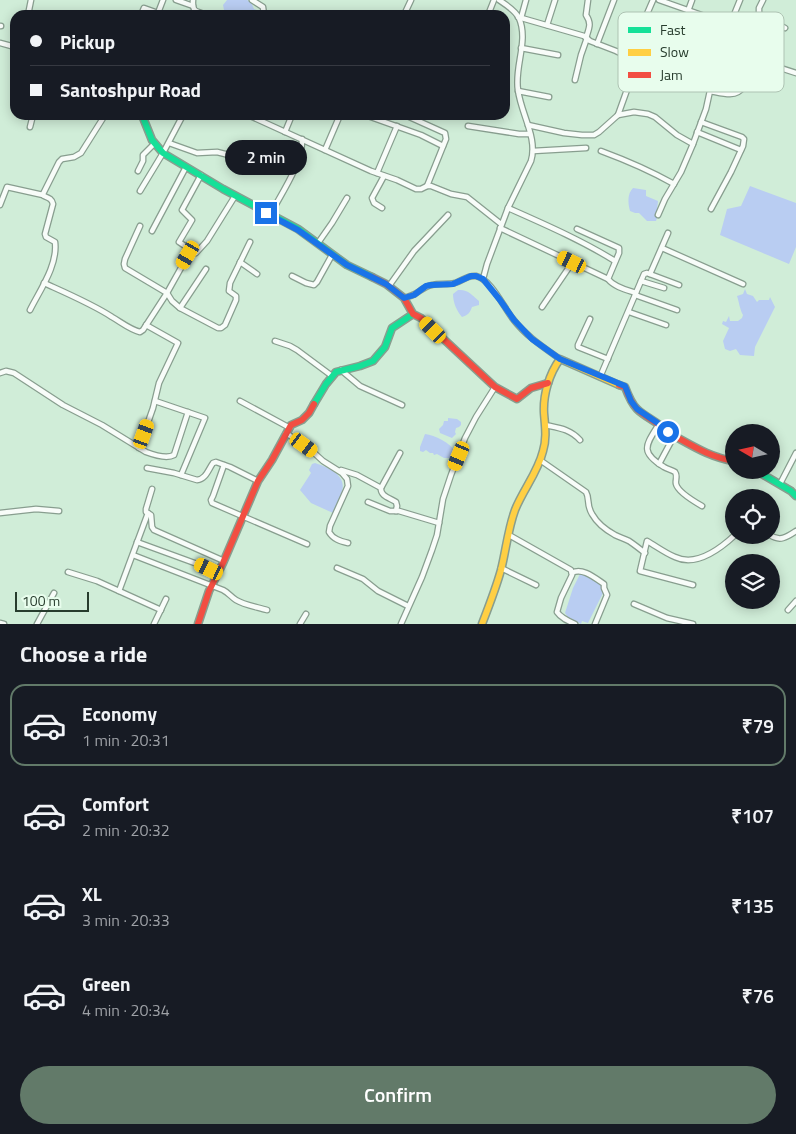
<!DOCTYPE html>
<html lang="en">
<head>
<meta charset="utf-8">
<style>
  :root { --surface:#171b24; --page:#20242c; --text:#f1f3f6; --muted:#9ea1a6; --line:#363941; --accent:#627a69 }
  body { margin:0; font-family:"Titillium Web",sans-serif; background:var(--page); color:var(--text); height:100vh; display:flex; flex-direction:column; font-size:19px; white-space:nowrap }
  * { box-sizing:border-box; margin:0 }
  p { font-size:16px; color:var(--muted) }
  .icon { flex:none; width:28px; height:28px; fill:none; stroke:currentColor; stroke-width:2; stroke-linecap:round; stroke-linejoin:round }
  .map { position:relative; height:624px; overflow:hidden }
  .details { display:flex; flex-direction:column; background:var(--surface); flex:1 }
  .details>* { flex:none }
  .banner { position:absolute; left:10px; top:10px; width:500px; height:110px; border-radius:15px; box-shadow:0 2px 12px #0003; display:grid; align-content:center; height:110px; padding:0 20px; background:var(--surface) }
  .needle { width:32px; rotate:279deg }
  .controls { position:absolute; left:725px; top:424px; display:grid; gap:10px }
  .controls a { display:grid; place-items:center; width:55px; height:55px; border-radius:50%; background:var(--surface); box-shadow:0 2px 12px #0003; font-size:25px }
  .scale { position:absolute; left:15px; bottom:12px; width:74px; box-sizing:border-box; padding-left:5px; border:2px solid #273c2d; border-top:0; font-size:14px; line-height:18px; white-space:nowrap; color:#273c2d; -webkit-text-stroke:4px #e8fded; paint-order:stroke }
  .end { position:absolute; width:22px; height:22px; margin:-11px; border:6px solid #1a73e8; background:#fff; box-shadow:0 0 0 2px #fff }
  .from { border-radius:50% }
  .bubble { position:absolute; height:35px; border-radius:18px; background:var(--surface); box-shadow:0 2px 12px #0003; font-size:16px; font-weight:600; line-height:35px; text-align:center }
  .car { position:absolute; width:15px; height:30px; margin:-15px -8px; border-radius:6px; box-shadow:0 0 4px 1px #0007; background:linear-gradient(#f5c518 24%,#345 0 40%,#f5c518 0 76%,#345 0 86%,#f5c518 0) }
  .banner b { display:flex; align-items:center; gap:18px; height:48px; font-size:19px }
  .banner b+b { border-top:1px solid var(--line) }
  .banner i { width:12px; height:12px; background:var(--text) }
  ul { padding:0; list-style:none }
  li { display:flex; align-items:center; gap:15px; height:82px; margin:0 10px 8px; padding:0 10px; border:2px solid transparent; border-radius:15px }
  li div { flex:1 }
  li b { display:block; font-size:19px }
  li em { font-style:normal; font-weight:600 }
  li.current { border-color:var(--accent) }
  li>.icon { width:45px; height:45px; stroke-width:1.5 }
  h2 { padding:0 20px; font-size:22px; line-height:60px }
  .primary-button { display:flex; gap:10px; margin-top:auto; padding:10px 20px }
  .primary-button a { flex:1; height:58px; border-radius:30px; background:var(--accent); color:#fff; font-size:20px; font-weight:600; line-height:58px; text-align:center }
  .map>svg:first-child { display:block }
  .water { fill:#b9cdf2 }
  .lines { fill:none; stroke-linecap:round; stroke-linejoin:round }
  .street-casing { stroke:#889e8f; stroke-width:7 }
  .fast-casing { stroke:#889e8f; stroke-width:9 }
  .slow-casing { stroke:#889e8f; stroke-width:9 }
  .jam-casing { stroke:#889e8f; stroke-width:9 }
  .street { stroke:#f8fcf9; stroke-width:4.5 }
  .fast { stroke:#16e098; stroke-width:6 }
  .slow { stroke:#ffcf43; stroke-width:6 }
  .jam { stroke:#f24e42; stroke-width:6 }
  .route { stroke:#1a73e8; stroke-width:6 }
  .key { fill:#e8fded; stroke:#aec3b3; stroke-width:1 }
  .key-label { font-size:14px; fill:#273c2d }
</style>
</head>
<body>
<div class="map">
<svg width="796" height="624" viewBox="0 0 796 624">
  <rect width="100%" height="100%" fill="#d0edd8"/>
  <g class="water">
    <path d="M227,0H247L251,2L254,9L262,12L264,15H225L223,5Z"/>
    <path d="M745,12L757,16V22L747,43L733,37L732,32L739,14H743Z"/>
    <path d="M750,186L796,203V247L789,264L720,235L727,209L741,206Z"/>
    <path d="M633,188L646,190V196L658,201L657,210L659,212L656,221H647L639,213H635L630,211C628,203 627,194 633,188Z"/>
    <path d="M745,289L747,294L753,296L757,302L759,300H769L770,297L775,307L755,347L754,356L740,355L736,349L730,351L725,349L723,341L729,328L722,324L723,321L726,322L729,316L730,321H738L742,318L743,315C740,310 739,302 737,296L743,294Z"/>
    <path d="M458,290C468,289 472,295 479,301V305L472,307C470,313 468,315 462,317C457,311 453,303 453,294Z"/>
    <path d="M448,418L457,419L461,422V425L459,427L456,428L455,432L456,434L452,438L440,433L439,429L443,425L444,421H448Z"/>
    <path d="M425,434C435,435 450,443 456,452L452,458H444L437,454L434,455L433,453H430L426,450L423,452L420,451V447Z"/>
    <path d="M315,463C327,467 347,475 342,491C340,498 336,506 333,513L311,503L300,490L311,473L309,470L312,464Z"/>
    <path d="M581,572L602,581L607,585L588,623L582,621L581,624L568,617L565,613L573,588Z"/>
  </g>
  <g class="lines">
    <defs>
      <g id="street">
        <path d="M176,0L193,6"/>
        <path d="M193,0C192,14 197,10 206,15"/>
        <path d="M252,0L263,7L264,15"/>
        <path d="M659,0L730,25"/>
        <path d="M740,0L725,37V45L728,51L796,73"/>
        <path d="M763,0L759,8V13L762,16L785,28"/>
        <path d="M688,11L692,0"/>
        <path d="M28,15L31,0"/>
        <path d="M141,15L144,8L158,13L163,0"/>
        <path d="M404,15L411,0"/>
        <path d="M488,15L494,0"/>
        <path d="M518,17L584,36L590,41L616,51L653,69L664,74L671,71H674L710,87"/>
        <path d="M521,18L526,0"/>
        <path d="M547,25L555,0"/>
        <path d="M0,26H1"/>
        <path d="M586,38C589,28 592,24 586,15L588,0"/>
        <path d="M0,43L15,47"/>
        <path d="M597,44L614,0"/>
        <path d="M521,48L558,55"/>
        <path d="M630,58L640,30L653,0"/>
        <path d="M664,74L690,12"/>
        <path d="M575,80L581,55L587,38"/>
        <path d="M518,91L549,97"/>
        <path d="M710,91C716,92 723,94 730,94C747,94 750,72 755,59"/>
        <path d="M248,115L371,171L397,180L416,189H421L427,186H431L451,194L467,197L501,224"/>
        <path d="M365,115L421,135L443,146"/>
        <path d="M405,115L445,133L446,139L427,186"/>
        <path d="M618,115L634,112L648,114L655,117L677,135L693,144"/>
        <path d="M701,122L742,137L744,139L743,146L731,172L711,209"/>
        <path d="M528,125L564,133L582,135H594L599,132L618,115L637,62"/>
        <path d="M468,126L519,134H530"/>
        <path d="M30,127L33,115"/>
        <path d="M285,132L292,115"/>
        <path d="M697,132L741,150"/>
        <path d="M169,143L197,153L217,152L233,156L251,164"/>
        <path d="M325,150L340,115"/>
        <path d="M533,151L586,148"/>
        <path d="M601,151C628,161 649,170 674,184"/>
        <path d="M138,171L143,161V155L155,143"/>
        <path d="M377,173L397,126"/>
        <path d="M140,191L163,153L183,115"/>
        <path d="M0,205L7,187L43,195"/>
        <path d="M382,208L374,203L372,198L384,176"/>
        <path d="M508,208C544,224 581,240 615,261"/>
        <path d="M270,215C281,194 303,163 302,139"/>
        <path d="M658,215L665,199L681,172L693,144L706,109L713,77L726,48"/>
        <path d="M140,226L125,259L124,264L125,268L167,293L172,301L180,308L218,328H221L225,325L236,300V296L229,291L230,283L250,242"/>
        <path d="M500,228L608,279"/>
        <path d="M577,229L619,248V253L608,279C614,287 627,290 636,293"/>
        <path d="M152,231L186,167"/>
        <path d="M318,243L332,223L347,198"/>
        <path d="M662,248L743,284"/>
        <path d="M196,253L207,241L235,196"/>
        <path d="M240,262L257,274"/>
        <path d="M650,274L668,233"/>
        <path d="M292,276L306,283L314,285L317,282L332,255"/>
        <path d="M483,279L487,264L508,208L531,161C538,138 521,114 518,90C514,67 529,41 519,18C515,10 505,4 499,0"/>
        <path d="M641,281L664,288"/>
        <path d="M44,283C66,293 92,304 112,317C121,322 129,329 140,332L143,330L167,293L191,250L179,242L192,220L182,210L201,175"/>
        <path d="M389,286L414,251L448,215"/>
        <path d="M635,295L677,310"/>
        <path d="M404,298C407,297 411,296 415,294C420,291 425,286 432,285C439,283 447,285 455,283C462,281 467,275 476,276C491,279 504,308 513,319C526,336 543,347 560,359"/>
        <path d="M542,307L572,263"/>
        <path d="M180,308L206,269"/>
        <path d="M30,310C40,290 58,265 55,242L46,237L45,234L53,204C52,199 49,198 44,196L43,194L59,162L62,159L74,157L81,153L105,115"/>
        <path d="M629,312L666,325"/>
        <path d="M590,319L578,345V347L608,359"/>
        <path d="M275,341L290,346L297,350L332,376"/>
        <path d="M341,370L360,386L402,405"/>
        <path d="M0,373L6,371L14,373L63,405L102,425L146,452C154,455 167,459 174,455L188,412"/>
        <path d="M600,377L644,274L647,273L679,285"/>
        <path d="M155,401L205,418L181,475"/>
        <path d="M240,401L290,428"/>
        <path d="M659,424C646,445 639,452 664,467C667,469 672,470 675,472C678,476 675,480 676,484C678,492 695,502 702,506"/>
        <path d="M545,425C559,428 570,429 580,440"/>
        <path d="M286,433L312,451L323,461L342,473L347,479L348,486L330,526L329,532C333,539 340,541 348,543"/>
        <path d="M139,448L153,408L159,383L178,343L146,325"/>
        <path d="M540,460L586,492C590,499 586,504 592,514C597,523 606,530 615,535C619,537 625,539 629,541C635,545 640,549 645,553"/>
        <path d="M659,464L674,436"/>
        <path d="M224,465L213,496L211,500L212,503L307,544"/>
        <path d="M147,468L174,473L197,480C206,479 208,470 213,463L216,462L230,467L258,481"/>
        <path d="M341,470L357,475L381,488"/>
        <path d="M780,484L796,453"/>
        <path d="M152,489L146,509V512L151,515L152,527L154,530L224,561"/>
        <path d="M368,502L390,511H399L439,523"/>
        <path d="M396,511L397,506L396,502C390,498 380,496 381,488L400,453"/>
        <path d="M0,513L36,509L59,511"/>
        <path d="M509,535L571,570L572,575L561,598L557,612C561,618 568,621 575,624"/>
        <path d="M770,535C780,542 787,537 796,531"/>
        <path d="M137,542L200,565L218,573"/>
        <path d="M133,555L223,590C229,593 231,597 236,600C244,605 257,607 267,610"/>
        <path d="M337,568L363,579L378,591L408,606"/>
        <path d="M501,568L536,585"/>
        <path d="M68,572L97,581L161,610"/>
        <path d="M572,573C582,567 595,578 604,584V588L607,595L595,624"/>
        <path d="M693,585L640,571L647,541C656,546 665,553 675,557C696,567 720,549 735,535"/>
        <path d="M119,591L148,513"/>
        <path d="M634,604L667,618L693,624"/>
        <path d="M788,610L796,601"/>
        <path d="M0,623L4,624"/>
        <path d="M37,624L54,593"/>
        <path d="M154,624L166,599"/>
        <path d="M300,624L306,614"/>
        <path d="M401,624L422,577L432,550L437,535L443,499L451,475L465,438L476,417L495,387"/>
      </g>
      <g id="fast">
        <path d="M142,115L152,140L163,153L223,189L298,229L347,265L372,277"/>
        <path d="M314,404L326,384L336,372L360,366L373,361L385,347L392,328L413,314"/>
        <path d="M755,470L791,491L796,496"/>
      </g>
      <path id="slow" d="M482,624C489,606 496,588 501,570C506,550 508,529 515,510C523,490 538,472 543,451C547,438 545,426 544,413C543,395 549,374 560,359L619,385"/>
      <g id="jam">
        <path d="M372,277L386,284L404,298L413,314L421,318L495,387L517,399L531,388L548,383"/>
        <path d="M619,385L625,387C628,395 631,403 637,409C646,418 659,422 667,432C690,444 708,457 734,461"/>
        <path d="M198,624L209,591L223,563L258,481L272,460L291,425L302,420L309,413L314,404"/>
      </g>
    </defs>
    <use href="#street" class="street-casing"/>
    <use href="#fast" class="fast-casing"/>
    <use href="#slow" class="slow-casing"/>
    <use href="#jam" class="jam-casing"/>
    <use href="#street" class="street"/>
    <use href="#fast" class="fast"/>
    <use href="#slow" class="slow"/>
    <use href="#jam" class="jam"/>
  </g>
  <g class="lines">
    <path class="route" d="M266,213L298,230L347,265L386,284L404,298L414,295L426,286L431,285L453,284L471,276H476L483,279L500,300L514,320L532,339L560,359L625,386L631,401L637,409L662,426L668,432"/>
  </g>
  <rect x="618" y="12" width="166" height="80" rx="8" class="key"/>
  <rect x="628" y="27" width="23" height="6" fill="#16e098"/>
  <rect x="628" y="49" width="23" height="7" fill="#ffcf43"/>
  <rect x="628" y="72" width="23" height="6" fill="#f24e42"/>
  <g class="key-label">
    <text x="660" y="35">Fast</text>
    <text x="660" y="57">Slow</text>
    <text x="660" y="80">Jam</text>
  </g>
</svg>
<div class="controls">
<a><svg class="needle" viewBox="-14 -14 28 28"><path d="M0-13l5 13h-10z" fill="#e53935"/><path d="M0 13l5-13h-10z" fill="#9ea1a6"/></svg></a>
<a><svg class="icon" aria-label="locate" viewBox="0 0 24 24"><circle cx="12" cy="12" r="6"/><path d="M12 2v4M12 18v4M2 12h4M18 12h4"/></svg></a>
<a><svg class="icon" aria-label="layers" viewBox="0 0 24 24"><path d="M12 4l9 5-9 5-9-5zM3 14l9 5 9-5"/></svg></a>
</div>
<div class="scale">100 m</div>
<i class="end from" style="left:668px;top:432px"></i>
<i class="end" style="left:266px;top:213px"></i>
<div class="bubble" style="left:225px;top:140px;width:82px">2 min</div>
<i class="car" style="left:188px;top:255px;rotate:210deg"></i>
<i class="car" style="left:572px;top:262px;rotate:296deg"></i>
<i class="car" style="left:433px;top:330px;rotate:315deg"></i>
<i class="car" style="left:144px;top:434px;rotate:20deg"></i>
<i class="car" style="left:304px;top:445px;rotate:126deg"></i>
<i class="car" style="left:459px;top:456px;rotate:203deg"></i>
<i class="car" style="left:209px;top:569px;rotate:296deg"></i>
<div class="banner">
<b><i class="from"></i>Pickup</b>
<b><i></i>Santoshpur Road</b>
</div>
</div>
<section class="details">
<h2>Choose a ride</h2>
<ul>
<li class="current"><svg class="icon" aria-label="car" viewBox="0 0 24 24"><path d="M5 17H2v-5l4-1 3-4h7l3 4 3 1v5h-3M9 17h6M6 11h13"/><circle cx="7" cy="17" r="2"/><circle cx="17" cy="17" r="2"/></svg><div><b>Economy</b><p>1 min · 20:31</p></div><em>₹79</em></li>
<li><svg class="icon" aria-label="car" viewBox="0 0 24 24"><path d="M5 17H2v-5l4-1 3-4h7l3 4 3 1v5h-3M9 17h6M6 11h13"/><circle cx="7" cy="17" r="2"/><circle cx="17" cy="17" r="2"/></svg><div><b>Comfort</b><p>2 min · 20:32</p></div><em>₹107</em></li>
<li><svg class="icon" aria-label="car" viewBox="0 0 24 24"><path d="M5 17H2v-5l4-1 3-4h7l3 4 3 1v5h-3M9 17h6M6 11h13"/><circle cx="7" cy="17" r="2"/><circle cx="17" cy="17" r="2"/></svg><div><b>XL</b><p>3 min · 20:33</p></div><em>₹135</em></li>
<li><svg class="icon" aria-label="car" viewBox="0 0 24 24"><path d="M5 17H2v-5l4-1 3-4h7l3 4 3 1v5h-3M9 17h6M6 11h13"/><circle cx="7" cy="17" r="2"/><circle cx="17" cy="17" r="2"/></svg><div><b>Green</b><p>4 min · 20:34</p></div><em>₹76</em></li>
</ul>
<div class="primary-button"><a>Confirm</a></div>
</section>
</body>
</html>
